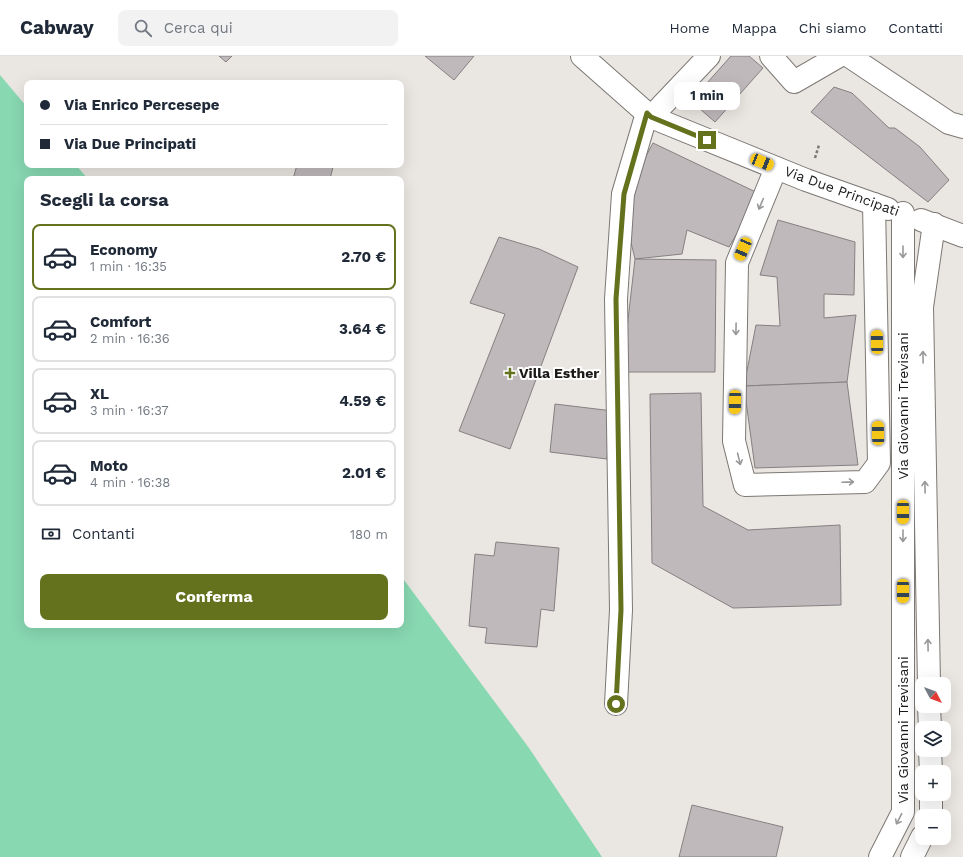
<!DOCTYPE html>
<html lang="it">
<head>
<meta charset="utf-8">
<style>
  :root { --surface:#fff; --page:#f2f2f3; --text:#1f2937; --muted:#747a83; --line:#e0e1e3; --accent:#64721d }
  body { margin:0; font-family:"Work Sans",sans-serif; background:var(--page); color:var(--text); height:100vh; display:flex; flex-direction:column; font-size:15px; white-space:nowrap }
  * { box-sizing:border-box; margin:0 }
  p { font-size:13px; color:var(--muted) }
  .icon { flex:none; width:22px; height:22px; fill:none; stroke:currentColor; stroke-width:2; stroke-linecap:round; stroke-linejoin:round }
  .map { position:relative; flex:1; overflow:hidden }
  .details { position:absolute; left:24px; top:120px; width:380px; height:452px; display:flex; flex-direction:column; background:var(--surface); border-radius:8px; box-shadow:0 4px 16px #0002 }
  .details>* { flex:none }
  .guide { position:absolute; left:24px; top:24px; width:380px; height:88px; border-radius:8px; box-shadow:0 4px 16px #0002; display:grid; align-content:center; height:88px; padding:0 16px; background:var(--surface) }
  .needle { width:26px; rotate:131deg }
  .buttons { position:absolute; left:915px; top:621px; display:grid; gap:8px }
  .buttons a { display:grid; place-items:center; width:36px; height:36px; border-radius:8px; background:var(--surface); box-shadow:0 4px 16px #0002; font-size:20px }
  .end { position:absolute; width:18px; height:18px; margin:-9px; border:5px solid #64721d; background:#fff; box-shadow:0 0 0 2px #fff }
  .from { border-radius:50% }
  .bubble { position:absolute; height:28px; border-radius:8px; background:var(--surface); box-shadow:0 4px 16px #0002; font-size:13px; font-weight:700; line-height:28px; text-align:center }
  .car { position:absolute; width:12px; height:24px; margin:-12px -6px; border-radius:5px; box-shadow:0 0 3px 1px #0007; background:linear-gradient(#f5c518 24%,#345 0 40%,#f5c518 0 76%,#345 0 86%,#f5c518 0) }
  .guide b { display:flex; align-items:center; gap:14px; height:38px; font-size:15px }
  .guide b+b { border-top:1px solid var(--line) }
  .guide i { width:10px; height:10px; background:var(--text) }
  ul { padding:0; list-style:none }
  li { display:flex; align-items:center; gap:12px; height:66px; margin:0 8px 6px; padding:0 8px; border:2px solid var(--line); border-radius:8px }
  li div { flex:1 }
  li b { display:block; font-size:15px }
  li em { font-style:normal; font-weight:700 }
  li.active { border-color:var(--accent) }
  li>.icon { width:36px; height:36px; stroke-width:1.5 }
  h2 { padding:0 16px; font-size:18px; line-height:48px }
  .pay { display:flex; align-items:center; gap:10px; height:44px; padding:0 16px; font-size:15px }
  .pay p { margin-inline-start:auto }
  .primary-button { display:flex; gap:8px; margin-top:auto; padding:8px 16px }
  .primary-button a { flex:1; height:46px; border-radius:8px; background:var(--accent); color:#fff; font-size:16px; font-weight:700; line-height:46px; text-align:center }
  header { display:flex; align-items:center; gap:24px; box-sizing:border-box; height:56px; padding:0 20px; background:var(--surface); border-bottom:1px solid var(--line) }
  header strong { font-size:19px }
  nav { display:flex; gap:22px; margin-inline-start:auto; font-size:14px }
  .search { width:280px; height:36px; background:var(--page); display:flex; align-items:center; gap:10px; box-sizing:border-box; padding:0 14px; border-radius:8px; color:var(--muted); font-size:15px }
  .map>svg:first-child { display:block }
  .green { fill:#88d8b2 }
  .building { fill:#bfb9bc; stroke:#858082 }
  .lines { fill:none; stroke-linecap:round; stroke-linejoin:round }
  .minor-casing { stroke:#7c7874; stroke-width:24 }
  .path { stroke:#7b7875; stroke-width:2.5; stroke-dasharray:3 2; stroke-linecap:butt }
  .minor { stroke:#fff; stroke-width:22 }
  .oneway { stroke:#999898 }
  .route { stroke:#64721d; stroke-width:5 }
  .poi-dot { fill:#64721d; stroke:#fff; stroke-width:1.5 }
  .labels { text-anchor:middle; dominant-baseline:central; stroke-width:4; stroke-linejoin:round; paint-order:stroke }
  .street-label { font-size:14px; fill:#1c1a19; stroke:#fff }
  .poi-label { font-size:14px; font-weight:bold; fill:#1c1a19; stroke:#fff; text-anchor:start }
</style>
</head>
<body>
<header>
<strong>Cabway</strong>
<div class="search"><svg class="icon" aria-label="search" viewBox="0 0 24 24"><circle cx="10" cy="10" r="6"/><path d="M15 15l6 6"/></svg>Cerca qui</div>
<nav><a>Home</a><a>Mappa</a><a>Chi siamo</a><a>Contatti</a></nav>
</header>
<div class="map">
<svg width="963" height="801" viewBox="0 0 963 801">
  <rect width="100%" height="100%" fill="#eae6e1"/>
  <path class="green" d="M0,19L27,51V109H76L88,123H27V569H401V520L529,692L602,801H0Z"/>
  <g class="building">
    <path d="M219,0H232L226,6Z"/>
    <path d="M425,0H474L454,24Z"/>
    <path d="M731,0H749L763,12L715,66L691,45Z"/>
    <path d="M834,31L852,37L889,72H895L920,91L949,124L928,146L811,56Z"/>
    <path d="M653,87L760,138L729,191L687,174L682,198L635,203L627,170L635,121Z"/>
    <path d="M297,109H324L333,111L330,123H293Z"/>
    <path d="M778,164L855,186L854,239L824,238V262L856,259L847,326L744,330L756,269L780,270L777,221L760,219Z"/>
    <path d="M499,181L539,193L578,211L510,393L459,375L505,258L470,247Z"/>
    <path d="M635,203L716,204L715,316H622Z"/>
    <path d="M847,326L858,409L755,412L744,330Z"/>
    <path d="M701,337L703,450L748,474L840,469L841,549L733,552L652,507L650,338Z"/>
    <path d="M555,348L613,355L607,403L550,396Z"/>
    <path d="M496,486L559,492L554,555L541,553L537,591L485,587L487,572L469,570L475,498L494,500Z"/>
    <path d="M692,749L783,771L776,801H679Z"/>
  </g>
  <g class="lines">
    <defs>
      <g id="minor">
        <path d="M582,0L651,61L806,124L888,153"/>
        <path d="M771,0L794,26L839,0"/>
        <path d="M849,0L949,67L963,71"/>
        <path d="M651,61L709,0"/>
        <path d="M776,112L737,207L734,385L745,429L865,426L879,407L874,148"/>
        <path d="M921,164L963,180"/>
        <path d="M929,628L922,251L934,168"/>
        <path d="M616,648L621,554L616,243L623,138L647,57"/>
        <path d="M929,650L930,672"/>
        <path d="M930,694L931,716"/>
        <path d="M931,738V760"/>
        <path d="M880,801L903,756V157"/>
        <path d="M912,801L922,781"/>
      </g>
    </defs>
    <use href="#minor" class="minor-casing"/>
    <path class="path" d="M815,102L819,89"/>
    <use href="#minor" class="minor"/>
  </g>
  <defs><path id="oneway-shaft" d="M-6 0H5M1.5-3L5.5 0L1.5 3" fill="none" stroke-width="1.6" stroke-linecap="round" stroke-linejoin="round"/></defs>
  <g class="oneway">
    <use href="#oneway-shaft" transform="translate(761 148) rotate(113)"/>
    <use href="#oneway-shaft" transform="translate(903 196) rotate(90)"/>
    <use href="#oneway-shaft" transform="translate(736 273) rotate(91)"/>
    <use href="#oneway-shaft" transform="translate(923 301) rotate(-91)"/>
    <use href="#oneway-shaft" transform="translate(739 403) rotate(76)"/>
    <use href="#oneway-shaft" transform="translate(848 426) rotate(-2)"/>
    <use href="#oneway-shaft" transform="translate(925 431) rotate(-91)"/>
    <use href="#oneway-shaft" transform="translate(903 480) rotate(90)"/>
    <use href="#oneway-shaft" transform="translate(928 589) rotate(-91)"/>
    <use href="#oneway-shaft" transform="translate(899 763) rotate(117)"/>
  </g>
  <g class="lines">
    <path class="route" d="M616,648L621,554L616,243L624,138L647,57L651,61L707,84"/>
  </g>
  <path class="poi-dot" d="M508 311h4v4h4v4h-4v4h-4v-4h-4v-4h4z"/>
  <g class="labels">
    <g class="street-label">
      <text transform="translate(842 135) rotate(20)">Via Due Principati</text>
      <text transform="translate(903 350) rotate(-90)">Via Giovanni Trevisani</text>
      <text transform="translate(903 674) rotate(-90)">Via Giovanni Trevisani</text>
    </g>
    <g class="poi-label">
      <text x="519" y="317">Villa Esther</text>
    </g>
  </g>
</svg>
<div class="buttons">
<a><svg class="needle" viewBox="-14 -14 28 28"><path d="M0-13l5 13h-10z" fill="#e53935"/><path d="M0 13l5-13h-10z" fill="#747a83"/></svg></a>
<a><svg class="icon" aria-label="layers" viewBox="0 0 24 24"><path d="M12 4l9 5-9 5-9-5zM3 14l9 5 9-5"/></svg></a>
<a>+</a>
<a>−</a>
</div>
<i class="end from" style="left:616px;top:648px"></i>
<i class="end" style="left:707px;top:84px"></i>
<div class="bubble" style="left:674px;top:26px;width:66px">1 min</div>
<i class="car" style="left:762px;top:106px;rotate:112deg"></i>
<i class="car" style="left:743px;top:193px;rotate:203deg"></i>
<i class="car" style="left:877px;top:286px;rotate:359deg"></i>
<i class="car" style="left:735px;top:346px;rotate:181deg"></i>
<i class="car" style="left:878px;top:377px;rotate:359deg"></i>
<i class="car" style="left:903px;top:456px;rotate:180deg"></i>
<i class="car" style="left:903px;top:535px;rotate:180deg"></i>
<div class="guide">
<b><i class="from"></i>Via Enrico Percesepe</b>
<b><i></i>Via Due Principati</b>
</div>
<section class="details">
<h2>Scegli la corsa</h2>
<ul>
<li class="active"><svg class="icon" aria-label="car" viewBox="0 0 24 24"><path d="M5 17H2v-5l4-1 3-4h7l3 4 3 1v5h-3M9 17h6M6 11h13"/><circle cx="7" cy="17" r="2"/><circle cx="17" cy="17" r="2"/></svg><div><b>Economy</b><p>1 min · 16:35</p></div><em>2.70 €</em></li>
<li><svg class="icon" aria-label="car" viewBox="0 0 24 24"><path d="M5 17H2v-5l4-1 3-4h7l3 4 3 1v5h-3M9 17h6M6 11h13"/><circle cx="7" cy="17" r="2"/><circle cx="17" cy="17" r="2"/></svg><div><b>Comfort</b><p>2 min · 16:36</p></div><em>3.64 €</em></li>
<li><svg class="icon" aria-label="car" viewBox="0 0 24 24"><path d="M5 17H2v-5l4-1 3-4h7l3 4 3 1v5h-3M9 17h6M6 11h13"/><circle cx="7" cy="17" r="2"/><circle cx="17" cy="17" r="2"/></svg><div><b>XL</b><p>3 min · 16:37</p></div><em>4.59 €</em></li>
<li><svg class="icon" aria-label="car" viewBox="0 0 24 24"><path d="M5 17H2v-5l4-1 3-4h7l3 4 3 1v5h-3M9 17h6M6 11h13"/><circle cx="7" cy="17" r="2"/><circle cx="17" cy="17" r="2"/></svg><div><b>Moto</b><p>4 min · 16:38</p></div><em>2.01 €</em></li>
</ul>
<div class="pay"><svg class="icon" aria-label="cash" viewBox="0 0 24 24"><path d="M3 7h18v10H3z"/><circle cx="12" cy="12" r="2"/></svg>Contanti<p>180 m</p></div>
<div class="primary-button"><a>Conferma</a></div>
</section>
</div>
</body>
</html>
